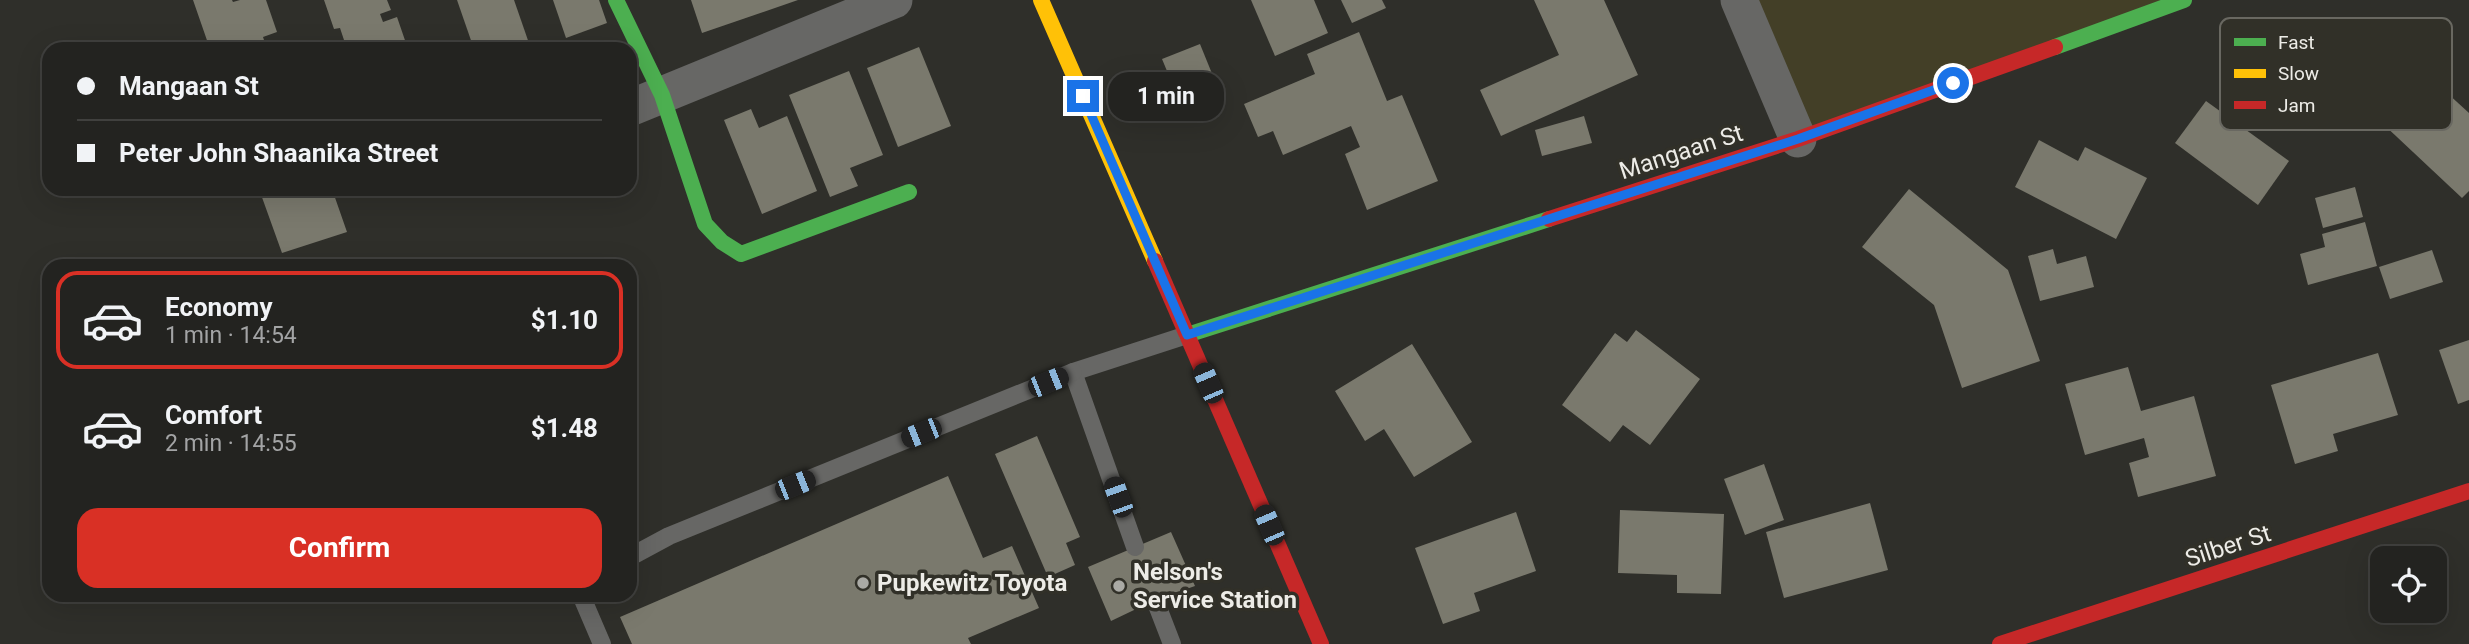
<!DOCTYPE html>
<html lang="en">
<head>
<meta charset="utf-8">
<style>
  :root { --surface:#232320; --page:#2f2f2d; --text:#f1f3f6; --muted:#a3a4a5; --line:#40403e; --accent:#d93025 }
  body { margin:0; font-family:Roboto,sans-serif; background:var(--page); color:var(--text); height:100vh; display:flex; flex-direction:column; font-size:26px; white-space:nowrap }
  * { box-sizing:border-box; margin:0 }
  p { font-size:23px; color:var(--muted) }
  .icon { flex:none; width:38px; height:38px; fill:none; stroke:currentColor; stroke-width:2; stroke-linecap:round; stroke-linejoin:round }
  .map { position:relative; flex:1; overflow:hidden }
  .sheet { position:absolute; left:42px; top:259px; width:595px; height:343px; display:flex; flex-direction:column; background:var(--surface); border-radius:21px; box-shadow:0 7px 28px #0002,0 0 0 2px var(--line) }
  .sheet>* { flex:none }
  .banner { position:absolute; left:42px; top:42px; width:595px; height:154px; border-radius:21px; box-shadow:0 7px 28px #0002,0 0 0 2px var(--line); display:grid; align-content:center; height:154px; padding:0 35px; background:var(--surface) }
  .controls { position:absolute; left:2370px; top:546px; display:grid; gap:14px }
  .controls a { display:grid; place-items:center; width:77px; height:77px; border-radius:14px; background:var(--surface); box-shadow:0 7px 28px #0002,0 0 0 2px var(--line); font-size:35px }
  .end { position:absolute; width:32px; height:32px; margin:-16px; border:9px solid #1a73e8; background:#fff; box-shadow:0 0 0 4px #fff }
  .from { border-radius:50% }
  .bubble { position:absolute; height:49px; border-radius:21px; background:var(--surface); box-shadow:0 7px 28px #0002,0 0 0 2px var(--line); font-size:23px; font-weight:700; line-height:49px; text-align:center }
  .car { position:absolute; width:21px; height:42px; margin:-21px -10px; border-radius:9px; box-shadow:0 0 5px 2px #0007; background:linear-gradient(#222 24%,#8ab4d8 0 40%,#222 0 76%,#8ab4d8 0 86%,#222 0) }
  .banner b { display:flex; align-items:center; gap:24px; height:66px; font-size:26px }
  .banner b+b { border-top:2px solid var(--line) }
  .banner i { width:18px; height:18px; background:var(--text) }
  ul { padding:12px 0 0; list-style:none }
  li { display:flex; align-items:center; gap:21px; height:98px; margin:0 14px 10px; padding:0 21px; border:4px solid transparent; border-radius:21px }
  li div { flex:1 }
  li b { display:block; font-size:26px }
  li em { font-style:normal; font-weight:700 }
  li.current { border-color:var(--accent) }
  li>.icon { width:63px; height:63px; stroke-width:1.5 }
  .action { display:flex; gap:14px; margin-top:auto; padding:14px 35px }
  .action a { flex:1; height:80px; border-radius:21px; background:var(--accent); color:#fff; font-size:28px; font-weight:700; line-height:80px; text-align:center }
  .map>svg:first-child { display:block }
  .green { fill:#433f27 }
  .building { fill:#7a796d }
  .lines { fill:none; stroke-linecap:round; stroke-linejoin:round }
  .lane { stroke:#676765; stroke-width:18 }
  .street { stroke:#676765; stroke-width:37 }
  .fast { stroke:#4caf50; stroke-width:16 }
  .slow { stroke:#ffc107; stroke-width:16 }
  .jam { stroke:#c62828; stroke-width:16 }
  .route { stroke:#1a73e8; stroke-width:9 }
  .poi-dot { fill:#aaaaa5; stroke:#313028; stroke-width:2.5 }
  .labels { text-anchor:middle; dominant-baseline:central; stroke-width:7; stroke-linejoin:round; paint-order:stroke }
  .street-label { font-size:24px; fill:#edece7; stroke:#313028 }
  .poi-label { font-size:24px; font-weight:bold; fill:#edece7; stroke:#313028; text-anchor:start }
  .key { fill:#313028; stroke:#696861; stroke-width:2 }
  .key-label { font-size:19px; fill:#edece7 }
</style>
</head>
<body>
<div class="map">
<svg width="2469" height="644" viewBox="0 0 2469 644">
  <rect width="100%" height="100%" fill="#2f2f2a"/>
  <path class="green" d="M1739,0H2184L1798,139Z"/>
  <g class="building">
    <path d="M193,0H232L233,2L240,0H266L277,32L263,37L267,49H210Z"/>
    <path d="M324,0H387L391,10L380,14L383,22L397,17L408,49H347L340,28L334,29Z"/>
    <path d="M457,0H514L531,49H474Z"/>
    <path d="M553,0H599L607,23L566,38Z"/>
    <path d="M691,0H798L702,33Z"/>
    <path d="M1251,0H1314L1328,33L1275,56Z"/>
    <path d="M1341,0H1382L1386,8L1352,23Z"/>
    <path d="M1534,0H1604L1638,75L1501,136L1480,90L1559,55Z"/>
    <path d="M1359,32L1387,101L1402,95L1438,181L1367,210L1345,154L1360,147L1351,126L1283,155L1273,131L1258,137L1244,104L1315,74L1307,54Z"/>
    <path d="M1200,44L1215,81L1177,95L1162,59Z"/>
    <path d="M919,47L951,126L898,147L867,68Z"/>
    <path d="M2410,59L2469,113V191L2462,198L2365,107Z"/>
    <path d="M849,71L883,155L850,168L858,186L830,197L789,95Z"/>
    <path d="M2206,101L2289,161L2258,205L2175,143Z"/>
    <path d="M751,109L759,128L787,116L817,191L762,214L724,120Z"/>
    <path d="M1584,116L1592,143L1542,156L1535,130Z"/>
    <path d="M2039,140L2078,161L2085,147L2147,178L2116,239L2015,187Z"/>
    <path d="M2355,187L2363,217L2323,228L2315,198Z"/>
    <path d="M259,189H316L317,192L332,189L347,232L282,253Z"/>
    <path d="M1909,189L2008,270L2040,361L1962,388L1934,305L1862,247Z"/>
    <path d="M2365,222L2377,266L2308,285L2300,254L2325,247L2322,234Z"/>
    <path d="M2053,249L2057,264L2086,256L2094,287L2040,301L2028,256Z"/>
    <path d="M2432,250L2443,282L2390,299L2379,267Z"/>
    <path d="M1636,330L1700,379L1650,445L1623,425L1610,442L1562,405L1615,333L1627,342Z"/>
    <path d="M2469,340V400L2458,404L2439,350Z"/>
    <path d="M1412,344L1472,442L1414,477L1384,429L1365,441L1335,391Z"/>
    <path d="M2378,353L2398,415L2333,434L2338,451L2295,464L2271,385Z"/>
    <path d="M2128,367L2141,411L2194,396L2216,476L2138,497L2129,463L2149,457L2144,438L2085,455L2065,384Z"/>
    <path d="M1037,436L1080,537L1066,543L1075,565L1048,577L995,454Z"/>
    <path d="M1764,464L1784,520L1745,535L1724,479Z"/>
    <path d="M948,476L983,558L1012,546L1039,608L968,638L971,644H632L620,617Z"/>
    <path d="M1870,503L1888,570L1784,598L1766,532Z"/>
    <path d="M1620,510L1724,514L1721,594L1677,593V575L1618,573Z"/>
    <path d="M1516,512L1536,571L1474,593L1480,611L1443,624L1415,548Z"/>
    <path d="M1171,532L1195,586L1155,600L1111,621L1088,567Z"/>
  </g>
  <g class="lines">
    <g class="lane">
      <path d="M1135,547L1073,372L1187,335"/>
      <path d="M630,557L669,536L1073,372"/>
      <path d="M581,595L602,644"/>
      <path d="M1155,600L1172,644"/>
    </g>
    <g class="street">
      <path d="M1739,0L1798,139"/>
      <path d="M630,108L894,0"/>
    </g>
    <g class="fast">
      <path d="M616,0L662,95L705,224L722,242L741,254L909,192"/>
      <path d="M2055,47L2184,0"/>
      <path d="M1187,335L1549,219"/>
    </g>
    <path class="slow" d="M1041,0L1155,261"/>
    <g class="jam">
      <path d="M1549,219L1798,139L2055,47"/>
      <path d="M1155,261L1321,644"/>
      <path d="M2000,644L2469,491"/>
    </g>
  </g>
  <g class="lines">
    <path class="route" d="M1083,96L1187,335L1798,139L1953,83"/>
  </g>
  <g class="poi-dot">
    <circle cx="863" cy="583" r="7"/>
    <circle cx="1119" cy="586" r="7"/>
  </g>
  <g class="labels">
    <g class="street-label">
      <text transform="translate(1681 152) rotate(-18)">Mangaan St</text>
      <text transform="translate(2228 546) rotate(-18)">Silber St</text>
    </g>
    <g class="poi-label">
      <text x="1133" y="572">Nelson's<tspan x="1133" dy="28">Service Station</tspan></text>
      <text x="877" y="583">Pupkewitz Toyota</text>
    </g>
  </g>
  <rect x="2220" y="18" width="232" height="112" rx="10" class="key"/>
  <rect x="2234" y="38" width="32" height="8" fill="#4caf50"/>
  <rect x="2234" y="69" width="32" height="9" fill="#ffc107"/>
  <rect x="2234" y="101" width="32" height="8" fill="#c62828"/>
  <g class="key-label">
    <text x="2278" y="49">Fast</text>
    <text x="2278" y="80">Slow</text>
    <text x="2278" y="112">Jam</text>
  </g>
</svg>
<div class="controls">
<a><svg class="icon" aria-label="locate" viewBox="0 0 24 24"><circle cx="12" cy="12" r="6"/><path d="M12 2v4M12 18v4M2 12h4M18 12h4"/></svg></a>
</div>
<i class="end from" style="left:1953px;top:83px"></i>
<i class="end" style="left:1083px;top:96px"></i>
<div class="bubble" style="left:1108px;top:72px;width:116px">1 min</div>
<i class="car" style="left:1048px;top:382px;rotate:68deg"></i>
<i class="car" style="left:1208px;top:383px;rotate:337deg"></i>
<i class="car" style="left:921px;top:433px;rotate:248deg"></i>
<i class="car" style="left:795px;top:485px;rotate:68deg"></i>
<i class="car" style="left:1118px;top:497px;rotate:340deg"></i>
<i class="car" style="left:1269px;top:525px;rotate:337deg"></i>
<div class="banner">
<b><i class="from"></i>Mangaan St</b>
<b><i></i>Peter John Shaanika Street</b>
</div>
<section class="sheet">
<ul>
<li class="current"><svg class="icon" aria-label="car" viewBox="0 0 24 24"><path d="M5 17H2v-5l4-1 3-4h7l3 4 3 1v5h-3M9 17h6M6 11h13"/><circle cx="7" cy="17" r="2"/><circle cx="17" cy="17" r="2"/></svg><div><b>Economy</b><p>1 min · 14:54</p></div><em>$1.10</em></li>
<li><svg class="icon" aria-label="car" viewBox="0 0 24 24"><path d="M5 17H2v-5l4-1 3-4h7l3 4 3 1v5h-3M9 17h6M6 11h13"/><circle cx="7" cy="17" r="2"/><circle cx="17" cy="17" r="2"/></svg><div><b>Comfort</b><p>2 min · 14:55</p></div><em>$1.48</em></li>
</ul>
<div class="action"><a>Confirm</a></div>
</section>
</div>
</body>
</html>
